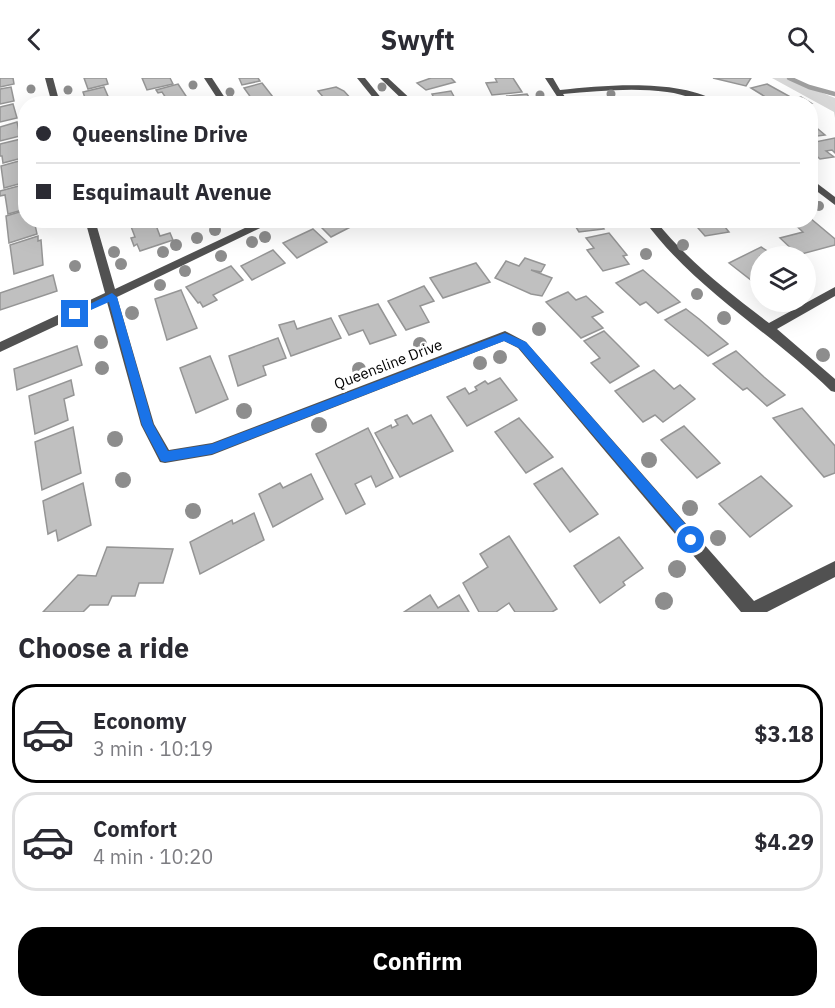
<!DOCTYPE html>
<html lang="en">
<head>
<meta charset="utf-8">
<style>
  :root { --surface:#fff; --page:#f7f7f7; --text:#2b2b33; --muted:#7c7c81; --line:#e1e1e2; --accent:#000 }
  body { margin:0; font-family:"IBM Plex Sans",sans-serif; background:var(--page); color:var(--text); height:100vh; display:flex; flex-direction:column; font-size:22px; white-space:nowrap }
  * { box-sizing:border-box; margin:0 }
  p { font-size:20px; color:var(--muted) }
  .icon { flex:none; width:33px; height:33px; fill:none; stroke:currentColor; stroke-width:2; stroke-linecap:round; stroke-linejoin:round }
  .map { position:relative; height:534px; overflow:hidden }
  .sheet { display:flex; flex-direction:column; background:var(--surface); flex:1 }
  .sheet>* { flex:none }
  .banner { position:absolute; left:18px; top:18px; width:800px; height:132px; border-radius:24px; box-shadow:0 6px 24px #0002; display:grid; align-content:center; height:132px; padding:0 18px; background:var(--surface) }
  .fabs { position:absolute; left:750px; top:168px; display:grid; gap:12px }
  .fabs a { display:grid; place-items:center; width:66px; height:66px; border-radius:50%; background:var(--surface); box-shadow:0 6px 24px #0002; font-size:30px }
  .end { position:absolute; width:27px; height:27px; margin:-14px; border:8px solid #1a73e8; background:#fff; box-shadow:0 0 0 3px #fff }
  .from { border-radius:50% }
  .banner b { display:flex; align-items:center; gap:21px; height:57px; font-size:22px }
  .banner b+b { border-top:2px solid var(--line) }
  .banner i { width:15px; height:15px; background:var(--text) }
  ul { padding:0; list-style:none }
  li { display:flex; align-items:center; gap:18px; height:99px; margin:0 12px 9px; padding:0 6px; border:3px solid var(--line); border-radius:24px }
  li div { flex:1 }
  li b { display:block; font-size:22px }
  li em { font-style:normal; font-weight:700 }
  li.active { border-color:var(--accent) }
  li>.icon { width:54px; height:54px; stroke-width:1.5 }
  h2 { padding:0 18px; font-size:27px; line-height:72px }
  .action { display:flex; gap:12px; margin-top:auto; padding:12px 18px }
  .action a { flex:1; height:69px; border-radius:24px; background:var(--accent); color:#fff; font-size:24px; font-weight:700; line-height:69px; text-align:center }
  header { display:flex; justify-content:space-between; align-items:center; height:78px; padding:0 18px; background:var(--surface); font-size:27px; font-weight:700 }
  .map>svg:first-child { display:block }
  .green { fill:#d8d8d8 }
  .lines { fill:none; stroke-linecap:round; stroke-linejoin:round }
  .stream { stroke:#9f9f9f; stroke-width:4.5 }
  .building { fill:#c0c0c0; stroke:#959595; stroke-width:1.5 }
  .street { fill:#515151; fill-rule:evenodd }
  .tree { fill:#8d8d8d }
  .route { fill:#1a73e8 }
  .labels { text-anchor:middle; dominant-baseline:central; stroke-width:6; stroke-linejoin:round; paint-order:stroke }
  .street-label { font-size:15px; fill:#000; stroke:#fff }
</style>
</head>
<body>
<header><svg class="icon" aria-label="back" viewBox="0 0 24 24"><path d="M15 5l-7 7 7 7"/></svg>Swyft<svg class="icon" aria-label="search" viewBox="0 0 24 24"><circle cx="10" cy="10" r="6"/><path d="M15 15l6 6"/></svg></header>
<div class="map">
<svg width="835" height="534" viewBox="0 0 835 534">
  <rect width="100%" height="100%" fill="#fff"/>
  <path class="green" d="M772,0H786L835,20V40L834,34Z"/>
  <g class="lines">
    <path class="stream" d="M789,0L809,9L835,16"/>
  </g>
  <g class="building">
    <path d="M0,0H13L14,6L0,9Z"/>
    <path d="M84,0H106L108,6L88,11Z"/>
    <path d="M142,0H170L173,6L147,12Z"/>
    <path d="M239,0H258L260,3L242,7Z"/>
    <path d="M431,0H451L455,4L426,12L417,5Z"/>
    <path d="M495,0H513L522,14L492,17L486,5L497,4Z"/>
    <path d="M713,0H751L746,8Z"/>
    <path d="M262,5L273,19L254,24L244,10Z"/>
    <path d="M178,6L188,21L170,26L162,14L158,15L156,12Z"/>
    <path d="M767,6L794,21L801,19L811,25L777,26L751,10Z"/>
    <path d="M11,9L14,23L0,26V11Z"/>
    <path d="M104,9L110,23L87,26L83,14Z"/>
    <path d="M336,9L344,13L354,24L329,26L318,13Z"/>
    <path d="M451,13L458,26H437L432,16Z"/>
    <path d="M527,16L533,26H512L507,18Z"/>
    <path d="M13,26L17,40L0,44V29Z"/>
    <path d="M810,42L815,46H812L825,57L810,59Z"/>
    <path d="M17,44L20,58L0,63V49Z"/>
    <path d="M835,60V75L832,72L826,73L834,79L820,81L810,72V65Z"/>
    <path d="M21,61L23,70L26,69V79L3,85L2,78H0V66Z"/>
    <path d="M26,81V104L4,110L1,88Z"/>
    <path d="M26,106V131L8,136L5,117L0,118V113Z"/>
    <path d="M26,132V142H34L37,156L9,165L6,138Z"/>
    <path d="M810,140L835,161V167L798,177L780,160L803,154L790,142H810Z"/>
    <path d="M140,142H154L160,158L170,155L173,162L140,173L137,166L134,168L131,160L135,159L130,146Z"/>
    <path d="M325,142H364L331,159L318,146Z"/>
    <path d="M561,142H598L604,151L579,154L574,146L568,149Z"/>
    <path d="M691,142H726L721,144L729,154L705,158Z"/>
    <path d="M313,151L327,164L297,180L283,165Z"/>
    <path d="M609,155L627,177L623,178L629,186L603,193L587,172L594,170L586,160Z"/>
    <path d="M38,158V163L41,162L43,187L14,196L10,167Z"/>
    <path d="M761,169L775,178H760V197L751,202L729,185Z"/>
    <path d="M273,172L285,185L252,202L241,188Z"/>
    <path d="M525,180L545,187L541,194L531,192L552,200L542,218L531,216L495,200L506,183L519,188Z"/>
    <path d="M476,185L490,204L443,220L430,200Z"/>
    <path d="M231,188L243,202L213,217L217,222L203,229L200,224L198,225L186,209Z"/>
    <path d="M643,192L680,224L658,235L646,224L640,227L616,205Z"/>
    <path d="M53,197L57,213L0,232V215Z"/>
    <path d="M424,208L434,223L420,228L429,244L406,252L388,223Z"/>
    <path d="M181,212L197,250L167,262L155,221Z"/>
    <path d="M568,214L576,222L586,218L603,234L592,239L603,250L581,260L546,224Z"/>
    <path d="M378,226L396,257L370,266L363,252L349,257L339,238Z"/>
    <path d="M686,231L699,241L728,266L708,278L665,242Z"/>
    <path d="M331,240L341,260L291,278L279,247L294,243L297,251Z"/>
    <path d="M604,253L639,288L610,305L591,285L600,280L584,263Z"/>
    <path d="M278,260L286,280L263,288L266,297L238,308L229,278Z"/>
    <path d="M77,268L82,287L17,312L14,291Z"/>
    <path d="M736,273L764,299L785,317L767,328L747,310L743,312L713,286Z"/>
    <path d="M210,278L228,321L196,335L180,290Z"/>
    <path d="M654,292L674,311L680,307L695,321L663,344L655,337L643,344L615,313Z"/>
    <path d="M500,300L517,322L467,348L447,319L465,310L469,316L477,312L475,309L485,303L488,306Z"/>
    <path d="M71,302L74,317L64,321L68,342L35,356L29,318Z"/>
    <path d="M802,330L835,368V395L824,399L773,340Z"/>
    <path d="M407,337L413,346L431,337L453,373L400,399L375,355L391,347L392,350L398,347L395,342Z"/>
    <path d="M519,340L553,379L526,395L495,354Z"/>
    <path d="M684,348L720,385L697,400L661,362Z"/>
    <path d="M73,349L81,395L42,412L35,364Z"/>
    <path d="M368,350L393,400L376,409L371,398L355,406L365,426L346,436L316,376Z"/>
    <path d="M562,390L598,436L570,454L534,406Z"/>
    <path d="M311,396L323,421L273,449L259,416L280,405L283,410Z"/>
    <path d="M761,398L792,428L750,459L719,426Z"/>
    <path d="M83,405L91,447L58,463L56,452L48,456L43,423Z"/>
    <path d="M254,435L264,462L200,496L190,464L232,442L233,446Z"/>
    <path d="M509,458L557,531L552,534H515L509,525L496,534H479L463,505L488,489L480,476Z"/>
    <path d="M619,459L643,490L623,504L625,507L600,525L574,488Z"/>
    <path d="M107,469L173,471L163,505H139L135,518H112L108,527H90L83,534H43L78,497L96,498Z"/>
    <path d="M430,517L438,530L459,517L469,534H404Z"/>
  </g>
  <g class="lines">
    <g class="street">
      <path d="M45,0H53L60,26H52Z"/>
      <path d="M204,0H212L229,26H221Z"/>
      <path d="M357,0H365L386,26H378Z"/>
      <path d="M380,0H388L416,26H407Z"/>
      <path d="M545,0H553L560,12C607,7 681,0 722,26C705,26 685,16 667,14C633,9 597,13 563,16L570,26H562Z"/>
      <path d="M810,100L835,119V127L810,108Z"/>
      <path d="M85,142H95L115,211L262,142H277L117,219L154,346L169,372L212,365L505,253L526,264L754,523L835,483V499L767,534H741L518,270L504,263L212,377L165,385L160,384L141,347L107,224L0,274V264L105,215Z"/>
      <path d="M644,142H655C688,183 727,213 769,245L835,209V218L777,251L835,301V314L831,313C771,254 694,211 644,142Z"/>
    </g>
  </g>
  <g class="tree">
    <circle cx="193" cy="7" r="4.5"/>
    <circle cx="382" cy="9" r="4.5"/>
    <circle cx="31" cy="11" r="4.5"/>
    <circle cx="68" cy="12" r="4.5"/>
    <circle cx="230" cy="14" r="4.5"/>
    <circle cx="611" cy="16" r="4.5"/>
    <circle cx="540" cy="17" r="4.5"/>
    <circle cx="819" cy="128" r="5"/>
    <circle cx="215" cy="152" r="6"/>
    <circle cx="265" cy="159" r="6"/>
    <circle cx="197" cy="160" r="6"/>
    <circle cx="252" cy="164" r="6"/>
    <circle cx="176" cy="167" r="6"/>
    <circle cx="683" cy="167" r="6"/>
    <circle cx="114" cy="174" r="6"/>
    <circle cx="163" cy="174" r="6"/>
    <circle cx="646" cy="176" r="6"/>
    <circle cx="221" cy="178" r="6"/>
    <circle cx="121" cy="186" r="6"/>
    <circle cx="75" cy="188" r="6"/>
    <circle cx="185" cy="193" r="6"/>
    <circle cx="160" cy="207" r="6"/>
    <circle cx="697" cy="216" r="6"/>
    <circle cx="132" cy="235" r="7"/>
    <circle cx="724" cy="240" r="7"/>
    <circle cx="539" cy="251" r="7"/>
    <circle cx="101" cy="264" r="7"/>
    <circle cx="420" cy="266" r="7"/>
    <circle cx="823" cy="277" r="7"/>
    <circle cx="500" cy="279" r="7"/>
    <circle cx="480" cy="285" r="7"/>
    <circle cx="102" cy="290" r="7"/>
    <circle cx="359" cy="291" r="7"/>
    <circle cx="244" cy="333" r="8"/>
    <circle cx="319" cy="347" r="8"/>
    <circle cx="115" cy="361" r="8"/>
    <circle cx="649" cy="382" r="8"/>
    <circle cx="123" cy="402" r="8"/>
    <circle cx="690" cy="430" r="8"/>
    <circle cx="193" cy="433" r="8"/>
    <circle cx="718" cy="460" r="8"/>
    <circle cx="677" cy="491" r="9"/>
    <circle cx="664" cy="523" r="9"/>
  </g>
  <path class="route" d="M112,215L117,219L153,346L168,373L212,366L505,255L526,264L695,457L697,462L695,466L691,468L686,466L519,270L504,263L212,376L165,384L161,383L142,347L109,224L75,239L70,236Z"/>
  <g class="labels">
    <g class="street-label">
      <text transform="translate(388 286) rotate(-21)">Queensline Drive</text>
    </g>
  </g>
</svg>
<div class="fabs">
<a><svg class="icon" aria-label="layers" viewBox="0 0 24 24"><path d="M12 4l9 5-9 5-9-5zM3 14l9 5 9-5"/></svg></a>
</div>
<i class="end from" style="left:691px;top:462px"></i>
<i class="end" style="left:75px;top:236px"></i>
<div class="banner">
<b><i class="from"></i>Queensline Drive</b>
<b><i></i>Esquimault Avenue</b>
</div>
</div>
<section class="sheet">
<h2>Choose a ride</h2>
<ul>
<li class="active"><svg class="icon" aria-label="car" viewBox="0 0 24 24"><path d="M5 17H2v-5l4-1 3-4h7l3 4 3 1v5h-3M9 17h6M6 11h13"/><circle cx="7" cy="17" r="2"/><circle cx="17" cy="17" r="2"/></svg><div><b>Economy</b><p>3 min · 10:19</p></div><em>$3.18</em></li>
<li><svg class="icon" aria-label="car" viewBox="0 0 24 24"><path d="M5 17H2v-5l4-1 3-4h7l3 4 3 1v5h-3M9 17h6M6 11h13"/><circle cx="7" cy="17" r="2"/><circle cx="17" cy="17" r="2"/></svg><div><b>Comfort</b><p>4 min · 10:20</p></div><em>$4.29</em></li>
</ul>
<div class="action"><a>Confirm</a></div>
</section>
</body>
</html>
